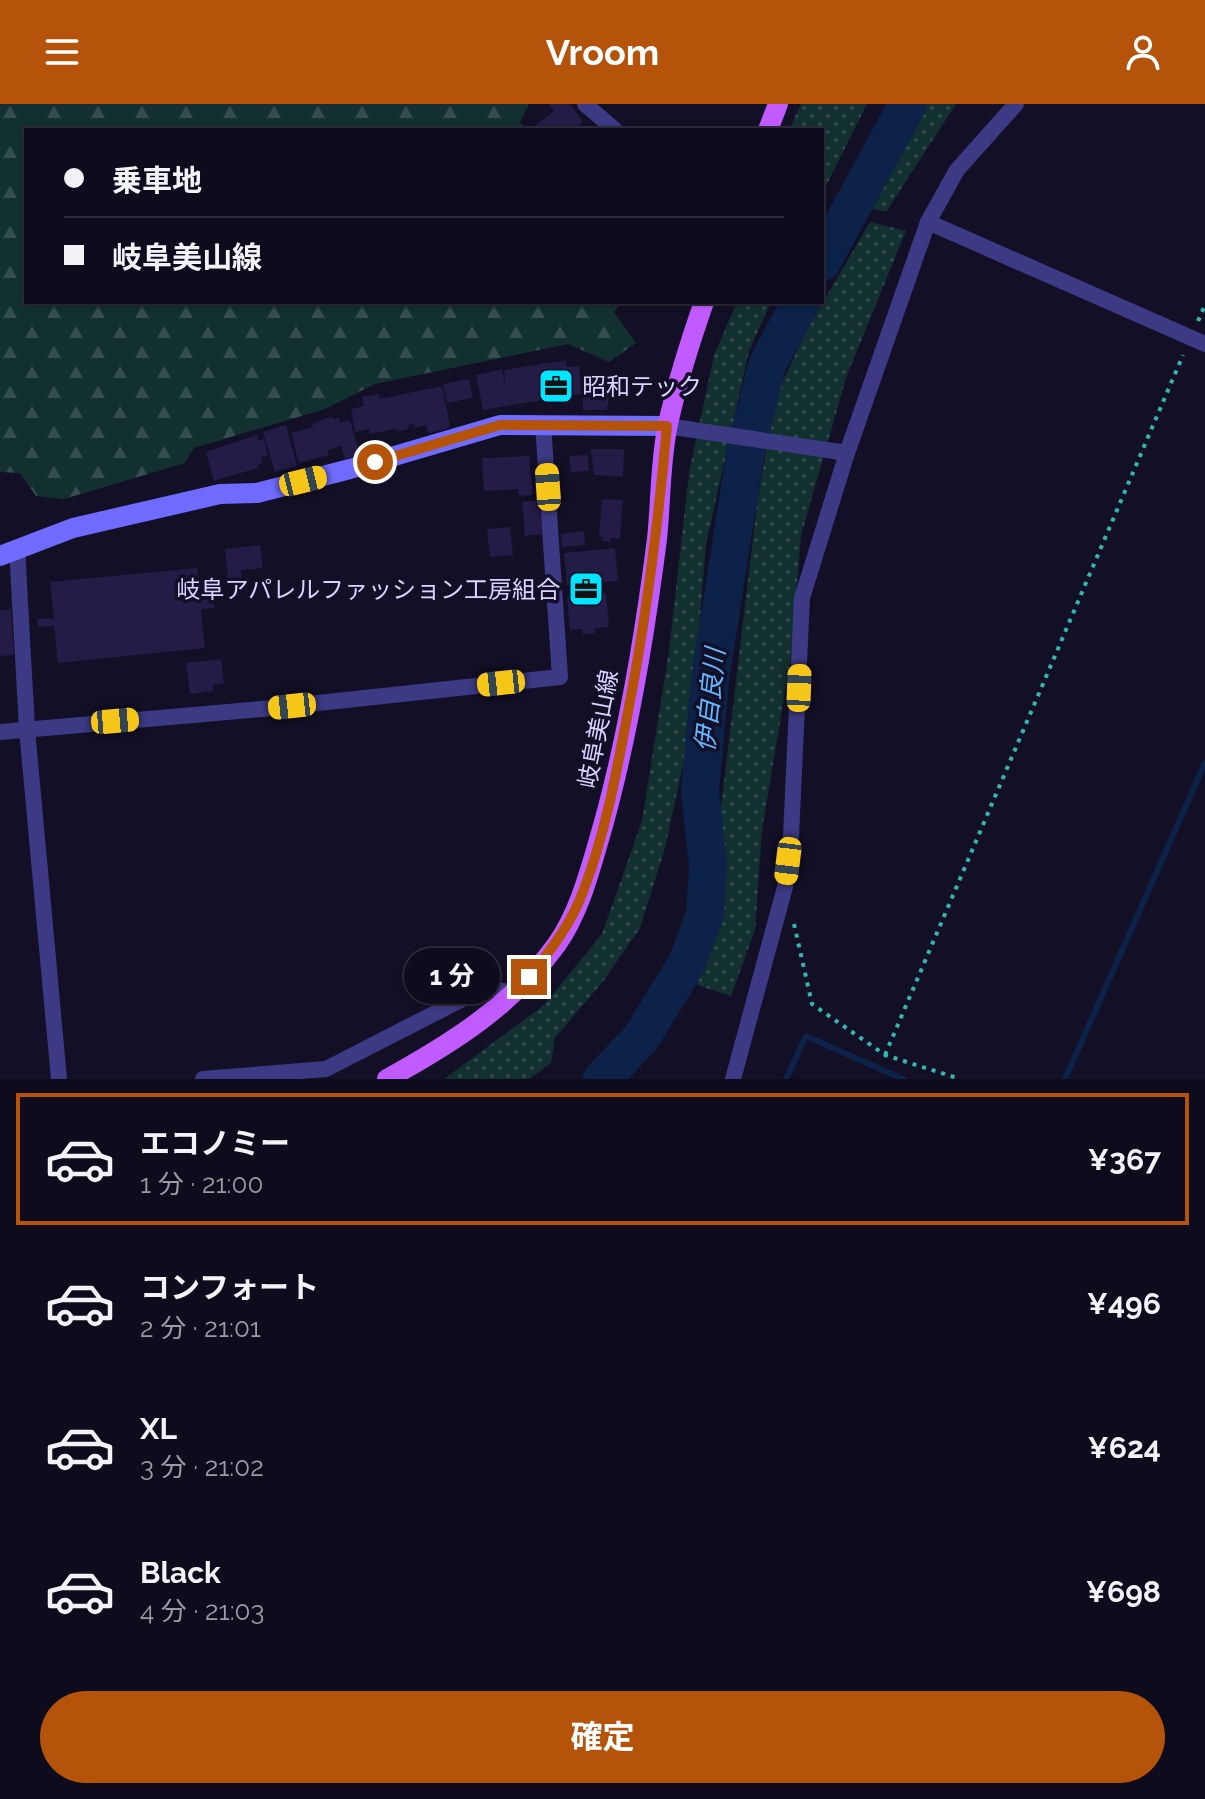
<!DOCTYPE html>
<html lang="ja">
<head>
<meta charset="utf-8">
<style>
  :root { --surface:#0e0b1c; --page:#171425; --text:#f1f3f6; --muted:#9b9ba3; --line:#2e2b3b; --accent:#b45309 }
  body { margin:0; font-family:Raleway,"Noto Sans JP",sans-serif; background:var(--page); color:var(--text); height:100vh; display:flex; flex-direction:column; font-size:30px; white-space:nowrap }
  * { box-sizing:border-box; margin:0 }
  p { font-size:26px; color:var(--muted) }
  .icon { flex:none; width:44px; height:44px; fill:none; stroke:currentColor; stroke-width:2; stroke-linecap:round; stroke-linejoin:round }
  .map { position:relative; height:975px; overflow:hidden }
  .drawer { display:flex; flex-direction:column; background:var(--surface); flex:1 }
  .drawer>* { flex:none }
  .banner { position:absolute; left:24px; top:24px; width:800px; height:176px; border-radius:0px; box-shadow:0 2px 6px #0004,0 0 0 2px var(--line); display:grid; align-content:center; height:176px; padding:0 40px; background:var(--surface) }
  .end { position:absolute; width:36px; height:36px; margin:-18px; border:10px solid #b45309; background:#fff; box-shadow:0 0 0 4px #fff }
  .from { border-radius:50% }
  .bubble { position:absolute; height:56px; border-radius:28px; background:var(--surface); box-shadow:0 2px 6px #0004,0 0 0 2px var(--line); font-size:26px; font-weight:700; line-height:56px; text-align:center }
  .car { position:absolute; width:24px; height:48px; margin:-24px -12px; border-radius:10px; box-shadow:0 0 6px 2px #0007; background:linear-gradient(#f5c518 24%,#345 0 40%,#f5c518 0 76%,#345 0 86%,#f5c518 0) }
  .banner b { display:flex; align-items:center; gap:28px; height:76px; font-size:30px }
  .banner b+b { border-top:2px solid var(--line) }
  .banner i { width:20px; height:20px; background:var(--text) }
  ul { padding:14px 0 0; list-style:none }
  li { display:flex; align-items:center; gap:24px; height:132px; margin:0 16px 12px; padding:0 24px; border:4px solid transparent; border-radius:0px }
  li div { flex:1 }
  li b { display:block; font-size:30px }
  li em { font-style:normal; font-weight:700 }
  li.active { border-color:var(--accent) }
  li>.icon { width:72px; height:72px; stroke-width:1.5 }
  .cta { display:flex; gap:16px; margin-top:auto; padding:16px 40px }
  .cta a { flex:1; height:92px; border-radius:48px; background:var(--accent); color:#fff; font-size:32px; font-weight:700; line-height:92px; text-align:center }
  header { display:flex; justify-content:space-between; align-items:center; height:104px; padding:0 40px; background:var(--accent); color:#fff; font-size:36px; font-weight:700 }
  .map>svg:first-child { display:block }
  .grass { fill:url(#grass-dots) }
  .forest { fill:url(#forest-firs) }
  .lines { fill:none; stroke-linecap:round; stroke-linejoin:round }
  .stream { stroke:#0c2248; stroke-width:6 }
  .river { stroke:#0c2248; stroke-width:38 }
  .building { fill:#241b47 }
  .path { stroke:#2fb8b0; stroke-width:4; stroke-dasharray:4 6; stroke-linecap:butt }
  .street { stroke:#3d3a85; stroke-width:16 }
  .secondary { stroke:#6f6bff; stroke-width:20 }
  .primary { stroke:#c25bff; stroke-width:20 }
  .route { stroke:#b45309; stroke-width:10 }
  .labels { text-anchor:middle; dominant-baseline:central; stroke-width:7; stroke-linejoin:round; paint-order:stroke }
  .poi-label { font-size:24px; fill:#d9d4ff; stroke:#130f26; text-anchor:start }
  .street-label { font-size:24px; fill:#d9d4ff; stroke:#130f26 }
  .water-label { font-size:26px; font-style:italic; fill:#62b6ff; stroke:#130f26 }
</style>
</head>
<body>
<header><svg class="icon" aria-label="menu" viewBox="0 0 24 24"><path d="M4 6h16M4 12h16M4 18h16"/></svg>Vroom<svg class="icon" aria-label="person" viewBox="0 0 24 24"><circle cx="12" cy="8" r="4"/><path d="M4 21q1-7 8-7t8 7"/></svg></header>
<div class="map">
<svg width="1205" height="975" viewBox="0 0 1205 975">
  <defs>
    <pattern id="grass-dots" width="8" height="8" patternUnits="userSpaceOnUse" patternTransform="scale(2)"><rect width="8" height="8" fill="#12302f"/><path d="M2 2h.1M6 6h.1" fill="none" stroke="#344d4e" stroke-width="1.8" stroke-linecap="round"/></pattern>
    <pattern id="forest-firs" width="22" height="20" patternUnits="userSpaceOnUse" patternTransform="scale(2)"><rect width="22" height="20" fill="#12302f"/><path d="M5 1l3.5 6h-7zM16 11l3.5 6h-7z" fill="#344d4e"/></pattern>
  </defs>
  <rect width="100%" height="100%" fill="#130f26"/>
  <g class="grass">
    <path d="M801,0H867L822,90V26H789Z"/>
    <path d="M920,0H956L886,108L869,104Z"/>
    <path d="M870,118L906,127L847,271L801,432L791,552L762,726L755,826L731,892L697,881L717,804L719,720L758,392L776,292L805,229Z"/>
    <path d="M737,198H771L749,247L706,440L691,624L665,744L640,824L604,876L555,934L551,959L529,975H444L544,901L602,830L642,717L669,547L689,369L714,251Z"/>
  </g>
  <path class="forest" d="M0,0H529L520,18L527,26H26V198H623L614,208L636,239L609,258L568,240L375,280L325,305L194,344L185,359L64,395L36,392L20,369L0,368Z"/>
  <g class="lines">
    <g class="stream">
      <path d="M786,975L806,932L903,975"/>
      <path d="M1065,975L1205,659"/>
    </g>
    <g class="river">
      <path d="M822,158L908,0"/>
      <path d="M602,975L641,934L687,859L705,810L708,762L700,688L710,576L745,351L767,261L801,198"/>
    </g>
  </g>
  <g class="building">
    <path d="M549,0H570L583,18L573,26H540L536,21L554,7Z"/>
    <path d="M566,256L567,263L579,262L581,279L583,276H606V286H610L607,306H583V292L579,290L483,306L476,271L502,265L506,287L504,266Z"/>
    <path d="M469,275L473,294L447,299L443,280Z"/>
    <path d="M442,282L450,322L447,325L428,329L426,321L415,324L414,320L408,321L409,325L397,328L396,325L370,330L369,325L355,328L351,305L364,302L362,293L379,290V295Z"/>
    <path d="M332,312L333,315L339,314L340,319L350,316L360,351L345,355L341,342L327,346L329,351L299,359L291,329L313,323L312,320Z"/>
    <path d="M286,321L297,362L275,368L263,328Z"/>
    <path d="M257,331L258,336L264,335L268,352L261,353L263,359L257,361L258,364L214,377L206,348Z"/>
    <path d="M591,345H624L623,373L594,371Z"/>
    <path d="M588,351L589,367L571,368L569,352Z"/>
    <path d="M529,352L533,391L519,392L518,385L484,387L482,354Z"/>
    <path d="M602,395L623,396L620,435L610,434V438L602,437L603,433H599Z"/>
    <path d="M539,396L542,430L525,432L522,398Z"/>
    <path d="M510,423L513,451L490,453L487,425Z"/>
    <path d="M584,427L585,441L562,443L561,430Z"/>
    <path d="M260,441L263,464L241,466L242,475L228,476L225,445Z"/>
    <path d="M615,444L618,477L602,478V489H606L609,523L595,524V529L583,530L582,525L570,526L567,493H571L570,481H567L564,449Z"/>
    <path d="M197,464L199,480L212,478L215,504L201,505L205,544L58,559L54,522L38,523L37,515L54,514L50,478Z"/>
    <path d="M11,505L14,551L0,552V506Z"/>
    <path d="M221,555L224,580L213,581V587L190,590L186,559Z"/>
  </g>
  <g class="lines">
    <g class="path">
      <path d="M1198,217L1205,201"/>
      <path d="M794,820L812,900L885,951L960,975"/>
      <path d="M885,951L1183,251"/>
    </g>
    <g class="street">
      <path d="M585,0L615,26"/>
      <path d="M928,118L1205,240"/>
      <path d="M667,322L847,349"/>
      <path d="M17,444L27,625L59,975"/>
      <path d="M0,628L262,605L560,573L543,320"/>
      <path d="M203,975L326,965L486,883L515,890"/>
      <path d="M733,975L785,783L791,732L802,494L847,349L928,118L957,66L1016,0"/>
    </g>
    <path class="secondary" d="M0,452L73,424L220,390L257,389L350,365L500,321L667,322"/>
    <g class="primary">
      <path d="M768,26L778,0"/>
      <path d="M387,975C452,939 513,901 557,840C578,810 588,773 598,739C627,641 644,537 657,435C661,397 660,357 668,320C677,279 690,238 704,198"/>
    </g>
  </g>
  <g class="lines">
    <path class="route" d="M375,358L500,321L667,322C658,421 646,517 627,613C616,671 605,730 584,785C572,819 551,846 529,873"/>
  </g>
  <defs>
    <symbol id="office-square" viewBox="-11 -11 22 22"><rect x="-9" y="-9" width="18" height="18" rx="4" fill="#00e5ff" stroke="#130f26"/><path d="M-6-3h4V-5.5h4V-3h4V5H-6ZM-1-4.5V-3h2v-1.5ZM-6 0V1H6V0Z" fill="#111"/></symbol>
  </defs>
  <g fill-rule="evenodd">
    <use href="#office-square" x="536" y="262" width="40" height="40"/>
    <use href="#office-square" x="566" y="465" width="40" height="40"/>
  </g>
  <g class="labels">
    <g class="poi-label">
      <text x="582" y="282">昭和テック</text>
      <text x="560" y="485" text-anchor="end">岐阜アパレルファッション工房組合</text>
    </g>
    <g class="street-label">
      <text transform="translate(598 625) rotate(-79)">岐阜美山線</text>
    </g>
    <g class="water-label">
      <text transform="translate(710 596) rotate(-84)">伊自良川</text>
    </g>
  </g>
</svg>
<i class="end from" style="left:375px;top:358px"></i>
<i class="end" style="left:529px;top:873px"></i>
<div class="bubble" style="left:404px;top:844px;width:96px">1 分</div>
<i class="car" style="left:303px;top:377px;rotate:76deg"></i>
<i class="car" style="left:548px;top:383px;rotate:356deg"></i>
<i class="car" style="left:501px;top:579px;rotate:264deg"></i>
<i class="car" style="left:799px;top:584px;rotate:2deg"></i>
<i class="car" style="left:292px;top:602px;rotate:264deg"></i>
<i class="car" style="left:115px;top:617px;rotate:85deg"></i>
<i class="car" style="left:788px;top:757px;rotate:187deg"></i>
<div class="banner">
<b><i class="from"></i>乗車地</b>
<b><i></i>岐阜美山線</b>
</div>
</div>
<section class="drawer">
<ul>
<li class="active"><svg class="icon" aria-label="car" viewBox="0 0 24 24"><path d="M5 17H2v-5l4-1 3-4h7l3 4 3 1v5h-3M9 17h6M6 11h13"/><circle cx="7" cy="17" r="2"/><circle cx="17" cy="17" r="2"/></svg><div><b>エコノミー</b><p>1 分 · 21:00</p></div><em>¥367</em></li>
<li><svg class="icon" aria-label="car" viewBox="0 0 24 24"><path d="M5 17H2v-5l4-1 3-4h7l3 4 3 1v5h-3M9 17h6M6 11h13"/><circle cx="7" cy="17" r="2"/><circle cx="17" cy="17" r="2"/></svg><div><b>コンフォート</b><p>2 分 · 21:01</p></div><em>¥496</em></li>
<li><svg class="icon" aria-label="car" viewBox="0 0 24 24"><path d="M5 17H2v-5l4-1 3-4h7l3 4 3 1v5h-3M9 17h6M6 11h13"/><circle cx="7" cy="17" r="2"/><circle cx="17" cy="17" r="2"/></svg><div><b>XL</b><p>3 分 · 21:02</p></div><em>¥624</em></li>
<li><svg class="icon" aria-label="car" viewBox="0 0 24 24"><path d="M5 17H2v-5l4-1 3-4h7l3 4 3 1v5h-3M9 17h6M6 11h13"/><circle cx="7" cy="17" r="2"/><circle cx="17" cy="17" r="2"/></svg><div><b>Black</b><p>4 分 · 21:03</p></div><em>¥698</em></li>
</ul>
<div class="cta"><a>確定</a></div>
</section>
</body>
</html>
